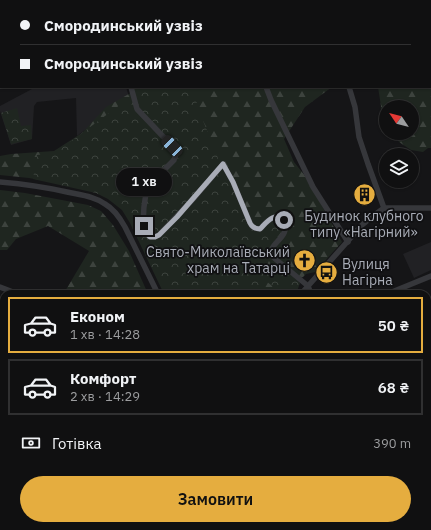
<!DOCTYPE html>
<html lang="uk">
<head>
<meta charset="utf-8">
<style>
  :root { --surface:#101011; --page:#1e1e1f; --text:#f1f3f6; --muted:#9c9d9f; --line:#303031; --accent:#e5ad3f }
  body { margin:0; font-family:"IBM Plex Sans",sans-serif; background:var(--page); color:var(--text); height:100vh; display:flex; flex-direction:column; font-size:15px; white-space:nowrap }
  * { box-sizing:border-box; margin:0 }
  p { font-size:13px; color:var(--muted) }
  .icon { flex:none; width:22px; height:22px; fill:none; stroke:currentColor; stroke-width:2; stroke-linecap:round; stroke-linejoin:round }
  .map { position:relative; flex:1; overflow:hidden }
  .drawer { position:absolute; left:0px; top:290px; width:431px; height:240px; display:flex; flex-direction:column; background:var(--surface); border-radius:12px 12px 0 0; box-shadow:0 1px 3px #0004,0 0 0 1px var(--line) }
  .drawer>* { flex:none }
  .top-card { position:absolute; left:0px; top:0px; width:431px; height:88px; box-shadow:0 1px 3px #0004,0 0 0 1px var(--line); display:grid; align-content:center; height:88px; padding:0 20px; background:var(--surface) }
  .needle { width:26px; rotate:305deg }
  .buttons { position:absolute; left:379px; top:100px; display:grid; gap:8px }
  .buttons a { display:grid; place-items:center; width:40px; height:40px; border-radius:50%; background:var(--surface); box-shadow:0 1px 3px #0004,0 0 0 1px var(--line); font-size:20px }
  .end { position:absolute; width:18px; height:18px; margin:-9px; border:5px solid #a8acb6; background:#111; box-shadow:0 0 0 2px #111 }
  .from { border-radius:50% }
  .bubble { position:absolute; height:28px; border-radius:14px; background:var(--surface); box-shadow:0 1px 3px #0004,0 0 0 1px var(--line); font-size:13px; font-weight:600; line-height:28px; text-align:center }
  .car { position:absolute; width:12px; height:24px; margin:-12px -6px; border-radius:5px; box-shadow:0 0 3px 1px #0007; background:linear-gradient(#222 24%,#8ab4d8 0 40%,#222 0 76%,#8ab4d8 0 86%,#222 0) }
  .top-card b { display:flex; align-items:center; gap:14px; height:38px; font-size:15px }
  .top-card b+b { border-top:1px solid var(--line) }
  .top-card i { width:10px; height:10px; background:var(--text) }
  ul { padding:7px 0 0; list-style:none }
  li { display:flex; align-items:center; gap:12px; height:56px; margin:0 8px 6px; padding:0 12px; border:2px solid var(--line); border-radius:0px }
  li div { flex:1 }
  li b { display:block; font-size:15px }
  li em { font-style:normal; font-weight:600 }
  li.on { border-color:var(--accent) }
  li>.icon { width:36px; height:36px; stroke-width:1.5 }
  .pay { display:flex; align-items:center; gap:10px; height:44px; padding:0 20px; font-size:15px }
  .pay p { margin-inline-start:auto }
  .primary-button { display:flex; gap:8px; margin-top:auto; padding:8px 20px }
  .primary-button a { flex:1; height:46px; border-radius:24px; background:var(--accent); color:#111; font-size:16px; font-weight:600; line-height:46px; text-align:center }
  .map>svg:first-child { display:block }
  .built { fill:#212124 }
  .industrial { fill:url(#industrial-furrows) }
  .forest { fill:url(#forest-firs) }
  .park { fill:url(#park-crowns) }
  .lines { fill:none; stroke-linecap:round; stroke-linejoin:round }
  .minor { stroke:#36373b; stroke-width:5.5 }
  .major { stroke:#52545a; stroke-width:7 }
  .tram { stroke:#4b4d52; stroke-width:1 }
  .route { stroke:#a8acb6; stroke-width:5 }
  .labels { text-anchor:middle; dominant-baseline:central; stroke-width:3.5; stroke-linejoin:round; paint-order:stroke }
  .poi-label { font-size:14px; fill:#a8acb6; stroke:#101012 }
</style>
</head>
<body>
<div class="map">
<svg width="431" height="530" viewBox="0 0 431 530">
  <defs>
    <pattern id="industrial-furrows" width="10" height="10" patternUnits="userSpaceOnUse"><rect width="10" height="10" fill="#212124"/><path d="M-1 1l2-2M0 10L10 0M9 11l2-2" fill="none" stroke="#3e3f42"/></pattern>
    <pattern id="forest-firs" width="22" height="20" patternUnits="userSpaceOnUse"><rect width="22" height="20" fill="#1f2620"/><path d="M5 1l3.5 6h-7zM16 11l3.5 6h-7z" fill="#3d433e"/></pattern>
    <pattern id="park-crowns" width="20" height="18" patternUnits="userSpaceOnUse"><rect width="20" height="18" fill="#1f2620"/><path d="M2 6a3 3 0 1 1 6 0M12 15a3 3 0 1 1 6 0" fill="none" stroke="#3d433e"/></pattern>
  </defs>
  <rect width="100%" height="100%" fill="#151517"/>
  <g class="built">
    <path d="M318,0H431V28H430V1H319Z"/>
    <path d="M32,87H126L129,97L77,136L76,98L37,102L34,106L32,139L11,145L0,111V106L32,89Z"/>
    <path d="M431,242V270L414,278L403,254Z"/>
    <path d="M431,445V530H407L405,526H427V449Z"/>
  </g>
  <g class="industrial">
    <path d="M27,0H239L236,1H28Z"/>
    <path d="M431,342V376L427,378V345Z"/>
    <path d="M257,526H331L332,530H259Z"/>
  </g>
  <g class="forest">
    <path d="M430,36H431V148H428L423,152L411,150L399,142L394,133H412V107H386V121L385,120H380L381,106L378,87H430Z"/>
    <path d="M133,87H332L305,107L284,139L294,162L306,177L342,242L315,272L306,274L298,282L294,294H185L121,195L29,178L0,175V156L11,154L54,151L82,133L106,107L134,91Z"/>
    <path d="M0,190L25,193L88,205L101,211L113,225L129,251L148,294H65L64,293L89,251L48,226L16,239L7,250H0Z"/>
    <path d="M0,325L4,327V526H191V530H0Z"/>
  </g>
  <g class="park">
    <path d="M134,87H199L201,95L197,100L196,106L204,123L219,161L223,168L249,225L256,230L270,221L279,219L284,225C281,235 277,236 272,244C269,248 269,253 266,256L267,260L265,265L268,266L276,262L296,279L300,283L296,294H282L266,281L255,294H164L130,223L122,210L108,199L96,193L33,179L37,155L55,153L136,93Z"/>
    <path d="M17,108L21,126L31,125L32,139L11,144L1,113Z"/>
  </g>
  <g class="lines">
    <g class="minor">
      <path d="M26,0V1"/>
      <path d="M131,87L137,109L172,146C176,151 177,154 174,160L149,185C144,194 136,246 159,235L195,197L223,164L233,182L250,223C252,227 255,229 260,229C267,222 273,212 284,220C292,239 265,243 273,257L308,286L311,294"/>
      <path d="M266,87L271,100L313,187L348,242"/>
      <path d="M349,87L355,107L359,137L368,164L384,208"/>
      <path d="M0,182C23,184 45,187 67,192C80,195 94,196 105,204C114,209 120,218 125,227L158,294"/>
      <path d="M0,287L13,292H25L28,294"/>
      <path d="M301,294L362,225C369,219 376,214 384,208H431"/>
      <path d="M387,294L431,276"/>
      <path d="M427,426L431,424"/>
      <path d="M251,526L253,530"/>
      <path d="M392,526L393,530"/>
    </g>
    <g class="major">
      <path d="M242,1L244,0"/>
      <path d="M0,52H1"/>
    </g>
    <g class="tram">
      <path d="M244,1L247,0"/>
      <path d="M0,51H1"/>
    </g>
  </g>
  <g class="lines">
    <path class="route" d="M144,226L147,234L150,237H155L159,235L177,217L223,164L233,182L250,223C252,227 255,229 260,229C267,222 273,212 284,220"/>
  </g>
  <defs>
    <symbol id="building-disc" viewBox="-11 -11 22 22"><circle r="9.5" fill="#e5ad3f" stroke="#101012"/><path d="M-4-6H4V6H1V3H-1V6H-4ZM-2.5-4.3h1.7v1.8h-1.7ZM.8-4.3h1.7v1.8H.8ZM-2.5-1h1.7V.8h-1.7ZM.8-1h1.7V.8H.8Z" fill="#111"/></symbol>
    <symbol id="church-disc" viewBox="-11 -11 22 22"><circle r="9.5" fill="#e5ad3f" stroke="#101012"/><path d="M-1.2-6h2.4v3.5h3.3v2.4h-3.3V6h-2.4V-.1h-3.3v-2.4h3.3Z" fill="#111"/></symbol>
    <symbol id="bus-disc" viewBox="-11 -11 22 22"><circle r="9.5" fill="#e5ad3f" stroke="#101012"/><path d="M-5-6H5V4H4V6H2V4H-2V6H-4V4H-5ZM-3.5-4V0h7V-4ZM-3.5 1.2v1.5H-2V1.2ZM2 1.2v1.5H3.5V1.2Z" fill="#111"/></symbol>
  </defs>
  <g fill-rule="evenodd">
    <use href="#building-disc" x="352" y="182" width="25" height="25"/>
    <use href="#church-disc" x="292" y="248" width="25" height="25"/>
    <use href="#bus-disc" x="314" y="260" width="25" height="25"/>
  </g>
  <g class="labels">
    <g class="poi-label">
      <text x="364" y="216">Будинок клубного<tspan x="364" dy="16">типу «Нагірний»</tspan></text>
      <text x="290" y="252" text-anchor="end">Свято-Миколаївський<tspan x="290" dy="16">храм на Татарці</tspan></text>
      <text x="342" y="264" text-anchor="start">Вулиця<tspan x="342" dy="16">Нагірна</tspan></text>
    </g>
  </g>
</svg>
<div class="buttons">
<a><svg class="needle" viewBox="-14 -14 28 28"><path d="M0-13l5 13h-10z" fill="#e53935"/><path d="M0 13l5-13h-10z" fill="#9c9d9f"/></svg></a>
<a><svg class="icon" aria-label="layers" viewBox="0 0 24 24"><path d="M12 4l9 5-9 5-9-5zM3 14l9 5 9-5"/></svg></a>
</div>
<i class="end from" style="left:284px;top:220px"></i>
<i class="end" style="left:144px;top:226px"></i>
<div class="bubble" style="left:116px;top:168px;width:56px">1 хв</div>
<i class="car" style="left:172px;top:146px;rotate:316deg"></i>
<div class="top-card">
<b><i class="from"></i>Смородинський узвіз</b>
<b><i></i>Смородинський узвіз</b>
</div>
<section class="drawer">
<ul>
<li class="on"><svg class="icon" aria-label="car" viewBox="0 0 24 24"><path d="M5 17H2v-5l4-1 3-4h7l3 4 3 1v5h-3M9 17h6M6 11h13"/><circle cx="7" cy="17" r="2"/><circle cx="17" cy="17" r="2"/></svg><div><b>Економ</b><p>1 хв · 14:28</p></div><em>50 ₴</em></li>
<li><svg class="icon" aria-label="car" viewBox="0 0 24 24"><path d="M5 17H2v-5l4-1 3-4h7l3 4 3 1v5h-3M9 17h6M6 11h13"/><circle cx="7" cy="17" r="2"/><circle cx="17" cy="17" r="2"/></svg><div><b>Комфорт</b><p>2 хв · 14:29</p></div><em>68 ₴</em></li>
</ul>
<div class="pay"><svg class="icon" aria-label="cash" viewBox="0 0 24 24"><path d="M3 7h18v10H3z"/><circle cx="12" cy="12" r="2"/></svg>Готівка<p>390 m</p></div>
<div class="primary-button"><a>Замовити</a></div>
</section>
</div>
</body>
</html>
